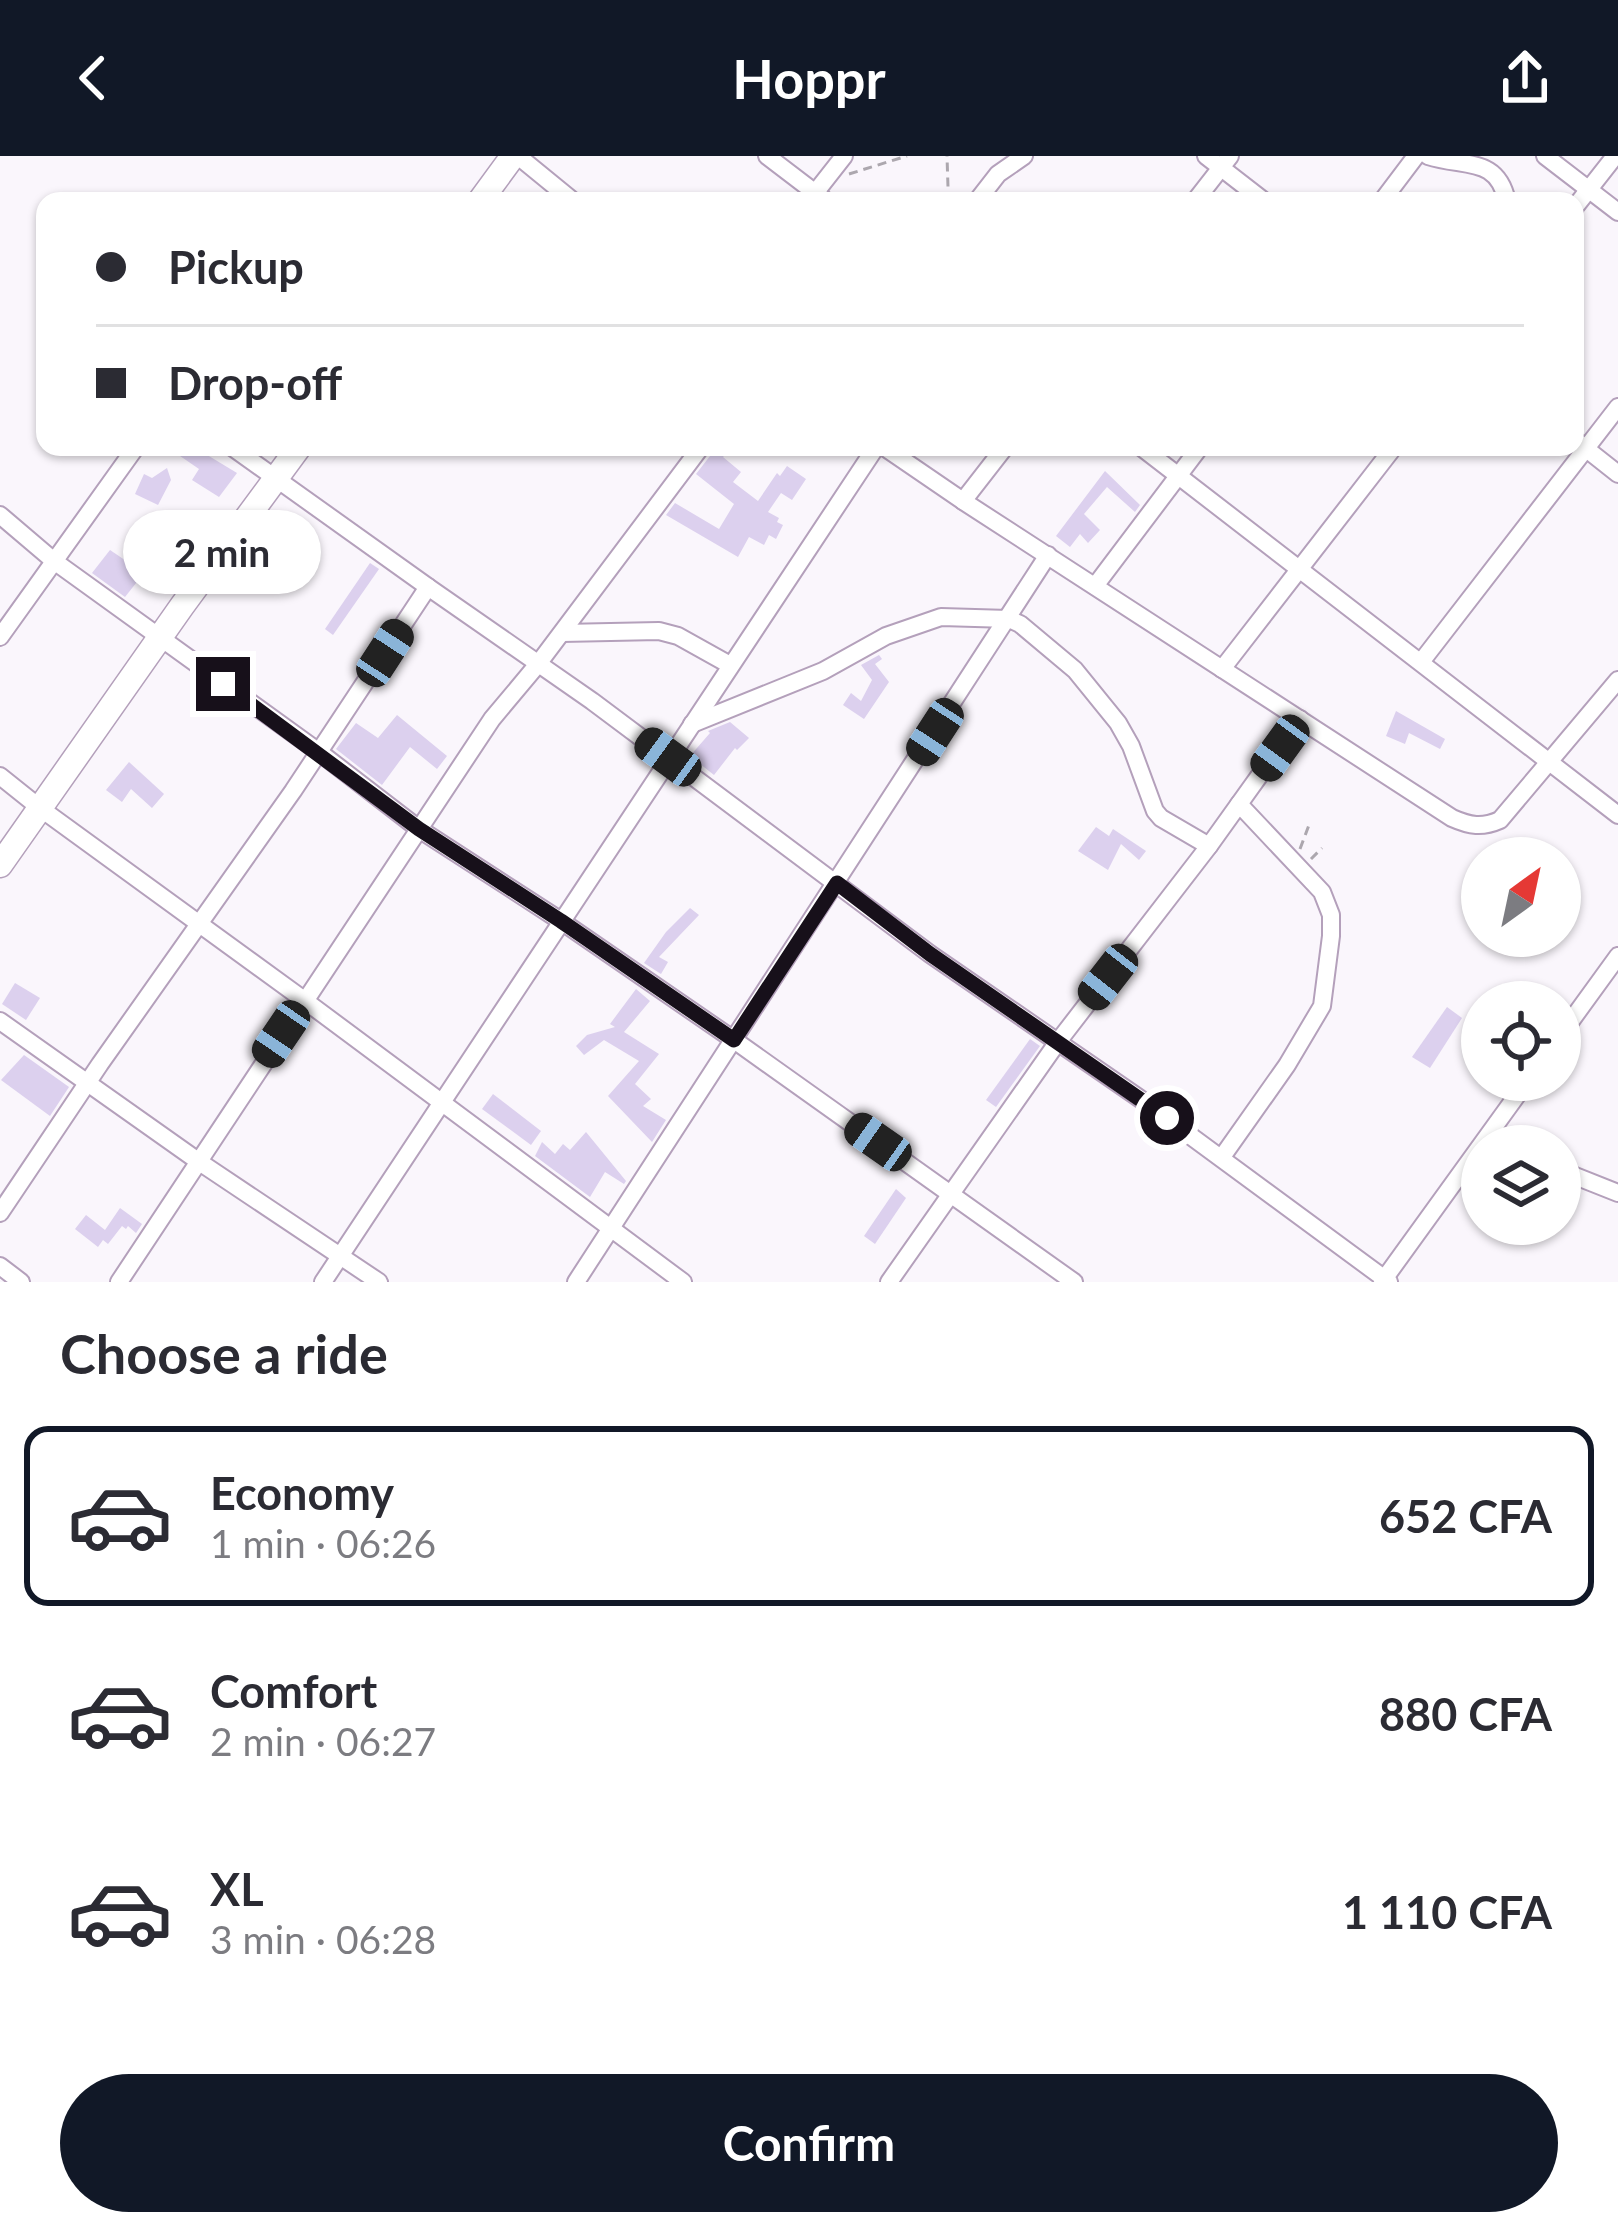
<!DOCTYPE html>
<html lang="en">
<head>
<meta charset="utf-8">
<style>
  :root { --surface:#fff; --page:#f2f2f3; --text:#2b2b33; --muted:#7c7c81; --line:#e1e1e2; --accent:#111827 }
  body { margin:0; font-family:Lato,sans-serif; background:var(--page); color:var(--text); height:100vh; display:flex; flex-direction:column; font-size:45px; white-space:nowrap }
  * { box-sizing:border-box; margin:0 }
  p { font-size:39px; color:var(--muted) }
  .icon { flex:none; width:66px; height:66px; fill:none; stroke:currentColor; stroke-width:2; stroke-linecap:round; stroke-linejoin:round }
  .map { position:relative; height:1126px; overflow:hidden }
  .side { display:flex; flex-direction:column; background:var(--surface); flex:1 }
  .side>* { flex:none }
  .banner { position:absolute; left:36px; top:36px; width:1548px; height:264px; border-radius:24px; box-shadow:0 3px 9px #0004; display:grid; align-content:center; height:264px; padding:0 60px; background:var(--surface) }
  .needle { width:78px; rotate:33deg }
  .fabs { position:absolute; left:1461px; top:681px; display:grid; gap:24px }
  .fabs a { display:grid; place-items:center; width:120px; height:120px; border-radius:50%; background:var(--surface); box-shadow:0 3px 9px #0004; font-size:60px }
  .end { position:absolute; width:54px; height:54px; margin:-27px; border:15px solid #17101a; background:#fff; box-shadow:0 0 0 6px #fff }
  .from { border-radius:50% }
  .bubble { position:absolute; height:84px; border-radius:42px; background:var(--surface); box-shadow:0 3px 9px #0004; font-size:39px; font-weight:700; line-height:84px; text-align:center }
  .car { position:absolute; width:36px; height:72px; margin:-36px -18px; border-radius:15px; box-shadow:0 0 9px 3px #0007; background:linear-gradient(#222 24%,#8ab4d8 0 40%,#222 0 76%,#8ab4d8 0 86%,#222 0) }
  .banner b { display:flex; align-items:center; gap:42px; height:114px; font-size:45px }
  .banner b+b { border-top:3px solid var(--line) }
  .banner i { width:30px; height:30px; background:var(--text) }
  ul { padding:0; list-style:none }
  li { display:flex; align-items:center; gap:36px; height:180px; margin:0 24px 18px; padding:0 36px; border:6px solid transparent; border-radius:24px }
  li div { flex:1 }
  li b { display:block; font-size:45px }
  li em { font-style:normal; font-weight:700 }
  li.on { border-color:var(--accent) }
  li>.icon { width:108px; height:108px; stroke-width:1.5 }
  h2 { padding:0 60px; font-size:54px; line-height:144px }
  .primary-button { display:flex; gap:24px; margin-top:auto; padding:24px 60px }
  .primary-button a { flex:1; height:138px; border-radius:72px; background:var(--accent); color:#fff; font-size:48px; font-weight:700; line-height:138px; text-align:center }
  header { display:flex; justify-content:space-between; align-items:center; height:156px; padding:0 60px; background:var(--accent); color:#fff; font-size:54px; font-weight:700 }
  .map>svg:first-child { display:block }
  .building { fill:#dcd0ee }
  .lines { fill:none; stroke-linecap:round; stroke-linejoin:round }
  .street-casing { stroke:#b4a0bb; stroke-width:20 }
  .secondary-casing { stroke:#b4a0bb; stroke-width:27 }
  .path { stroke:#aca7ae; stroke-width:3; stroke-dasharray:9 6; stroke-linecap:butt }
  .street { stroke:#fff; stroke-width:16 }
  .secondary { stroke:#fff; stroke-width:24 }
  .route { stroke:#17101a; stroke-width:15 }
</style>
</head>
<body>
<header><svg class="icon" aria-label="back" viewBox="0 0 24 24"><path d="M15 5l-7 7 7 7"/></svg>Hoppr<svg class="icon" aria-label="share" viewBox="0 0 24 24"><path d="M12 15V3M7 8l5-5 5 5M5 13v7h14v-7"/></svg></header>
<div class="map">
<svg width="1618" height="1126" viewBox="0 0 1618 1126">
  <rect width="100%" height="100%" fill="#faf6fc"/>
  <g class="building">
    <path d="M167,291H194L237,317L219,341L192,324L199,313Z"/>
    <path d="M717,291H731L723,301L741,316L733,326L758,345L777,317L780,320L787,310L806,323L792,344L781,337L768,356L779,362L777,366L783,369L776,383L769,379L764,389L749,381L738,401L666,359L675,347L719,373L734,348L696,318Z"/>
    <path d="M167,312L171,324L158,349L135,338L144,318L152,322Z"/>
    <path d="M1105,315L1140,349L1135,356L1107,331L1084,358L1100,374L1088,387L1080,378L1070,391L1056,380Z"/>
    <path d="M110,394L144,417L125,441L92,417Z"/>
    <path d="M370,407L379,413L333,479L325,473Z"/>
    <path d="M879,499L882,503L875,508L889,526L864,563L843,549L851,537L861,545L872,524L861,509Z"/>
    <path d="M1396,555L1445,583L1440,593L1409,577L1405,588L1386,580Z"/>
    <path d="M397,559L447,600L437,613L410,591L382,629L336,593L356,567L378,582Z"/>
    <path d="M730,566L749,582L737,594L735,592L714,619L690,600L710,577L708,575Z"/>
    <path d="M129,606L164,638L152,652L131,633L122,646L106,634Z"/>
    <path d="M1096,671L1109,680L1113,673L1146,695L1139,704L1121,688L1108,714L1078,695Z"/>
    <path d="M690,752L699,759L659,801L668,806L661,818L644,807L666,776Z"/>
    <path d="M15,827L40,842L26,864L2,848Z"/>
    <path d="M636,833L650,845L624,876L659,898L635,928L651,943L643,950L666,964L652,986L608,940L639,905L604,884L584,899L576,890L587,879L615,871L610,868Z"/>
    <path d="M1447,851L1462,862L1430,912L1412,901Z"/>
    <path d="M1030,883L1040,890L996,951L986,944Z"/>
    <path d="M24,899L69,931L50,960L1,924Z"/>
    <path d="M493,938L541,975L531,989L482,953Z"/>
    <path d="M586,976L626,1025L624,1028L605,1016L590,1041L535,1000L542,986L555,998L563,988L570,994Z"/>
    <path d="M896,1033L906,1042L875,1088L864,1080Z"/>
    <path d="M120,1052L142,1068L136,1077L128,1070L126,1073L122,1070L108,1088L103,1084L98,1091L75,1073L86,1059L105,1074Z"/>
  </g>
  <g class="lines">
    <defs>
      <g id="street">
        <path d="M518,0L573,45"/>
        <path d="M767,0L826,45"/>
        <path d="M1206,0L1264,45"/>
        <path d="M1428,0C1466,12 1497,0 1507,45"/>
        <path d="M1545,0L1618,56"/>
        <path d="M815,37L844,0"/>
        <path d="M977,45L998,18L1024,0"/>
        <path d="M1195,45L1230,0"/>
        <path d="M1382,45L1416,0"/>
        <path d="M1575,51L1615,0"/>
        <path d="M1575,284L1618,318"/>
        <path d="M232,291L428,431"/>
        <path d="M884,291L963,345L1452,662C1470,670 1482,672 1500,664L1618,524"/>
        <path d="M1141,291L1618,659"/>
        <path d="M963,345L1005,291"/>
        <path d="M0,359L54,405L319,596L419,673L561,765L734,884L1074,1126"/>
        <path d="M1095,430L1200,291"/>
        <path d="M562,477L659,475L678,480L730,509"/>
        <path d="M0,481L136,291"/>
        <path d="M1421,506L1618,251"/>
        <path d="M1222,513L1394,291"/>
        <path d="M692,568L823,515L886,480L941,461L1009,463L1020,468L1075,514L1118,567L1131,590L1155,655L1161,662L1209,690"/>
        <path d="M0,620L40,652L304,844L683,1126"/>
        <path d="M0,865L198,1005L379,1126"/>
        <path d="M1560,880L1618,800"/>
        <path d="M1222,1001L1287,909L1322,850L1331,780V759L1322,736L1239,648"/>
        <path d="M1560,1014L1618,1037"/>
        <path d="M0,1057L100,908L293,635L428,431L592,545L930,798L1139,942L1389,1126"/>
        <path d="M0,1110L21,1126"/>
        <path d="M119,1126L492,563L538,508L701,291"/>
        <path d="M323,1126L876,291"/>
        <path d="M576,1126L1048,399"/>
        <path d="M889,1126L1057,887L1209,690L1300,563"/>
        <path d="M1382,1126L1528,924"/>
      </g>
      <g id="secondary">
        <path d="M480,45L513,0"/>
        <path d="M0,709L182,450L299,291"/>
      </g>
    </defs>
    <use href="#street" class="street-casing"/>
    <use href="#secondary" class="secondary-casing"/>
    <g class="path">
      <path d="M849,18L907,0"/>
      <path d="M944,45L948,31L947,0"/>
      <path d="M1300,693L1309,669"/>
      <path d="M1311,703L1322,692"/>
    </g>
    <use href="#street" class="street"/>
    <use href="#secondary" class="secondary"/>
  </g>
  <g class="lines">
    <path class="route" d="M223,528L419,673L561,765L734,884L837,727L930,798L1167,962"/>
  </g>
</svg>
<div class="fabs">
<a><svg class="needle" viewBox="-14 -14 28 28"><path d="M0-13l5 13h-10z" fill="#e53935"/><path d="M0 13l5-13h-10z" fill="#7c7c81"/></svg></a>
<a><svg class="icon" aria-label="locate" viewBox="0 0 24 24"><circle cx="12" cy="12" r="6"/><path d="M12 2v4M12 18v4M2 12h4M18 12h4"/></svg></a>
<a><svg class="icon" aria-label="layers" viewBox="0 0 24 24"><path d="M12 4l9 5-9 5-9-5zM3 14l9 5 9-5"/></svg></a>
</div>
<i class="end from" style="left:1167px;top:962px"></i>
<i class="end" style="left:223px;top:528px"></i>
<div class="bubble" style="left:123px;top:354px;width:198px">2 min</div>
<i class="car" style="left:385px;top:497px;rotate:33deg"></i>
<i class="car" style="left:935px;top:576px;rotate:213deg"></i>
<i class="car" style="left:1280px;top:592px;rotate:216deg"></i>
<i class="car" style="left:668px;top:601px;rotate:306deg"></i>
<i class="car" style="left:1108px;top:821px;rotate:218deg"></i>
<i class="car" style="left:281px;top:878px;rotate:214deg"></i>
<i class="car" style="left:878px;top:986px;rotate:305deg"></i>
<div class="banner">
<b><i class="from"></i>Pickup</b>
<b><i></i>Drop-off</b>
</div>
</div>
<section class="side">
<h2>Choose a ride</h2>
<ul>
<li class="on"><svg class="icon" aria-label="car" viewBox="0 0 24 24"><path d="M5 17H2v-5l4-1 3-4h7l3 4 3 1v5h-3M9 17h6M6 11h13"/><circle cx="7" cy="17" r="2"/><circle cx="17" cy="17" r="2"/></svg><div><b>Economy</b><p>1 min · 06:26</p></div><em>652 CFA</em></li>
<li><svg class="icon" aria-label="car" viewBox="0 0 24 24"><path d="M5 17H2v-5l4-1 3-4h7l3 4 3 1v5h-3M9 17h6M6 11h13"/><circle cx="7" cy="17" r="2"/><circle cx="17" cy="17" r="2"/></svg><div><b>Comfort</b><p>2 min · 06:27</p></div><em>880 CFA</em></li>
<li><svg class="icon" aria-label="car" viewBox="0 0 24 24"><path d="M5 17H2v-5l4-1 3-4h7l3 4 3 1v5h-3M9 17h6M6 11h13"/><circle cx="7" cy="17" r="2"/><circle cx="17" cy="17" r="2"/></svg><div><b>XL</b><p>3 min · 06:28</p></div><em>1 110 CFA</em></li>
</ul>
<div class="primary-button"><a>Confirm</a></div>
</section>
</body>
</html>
